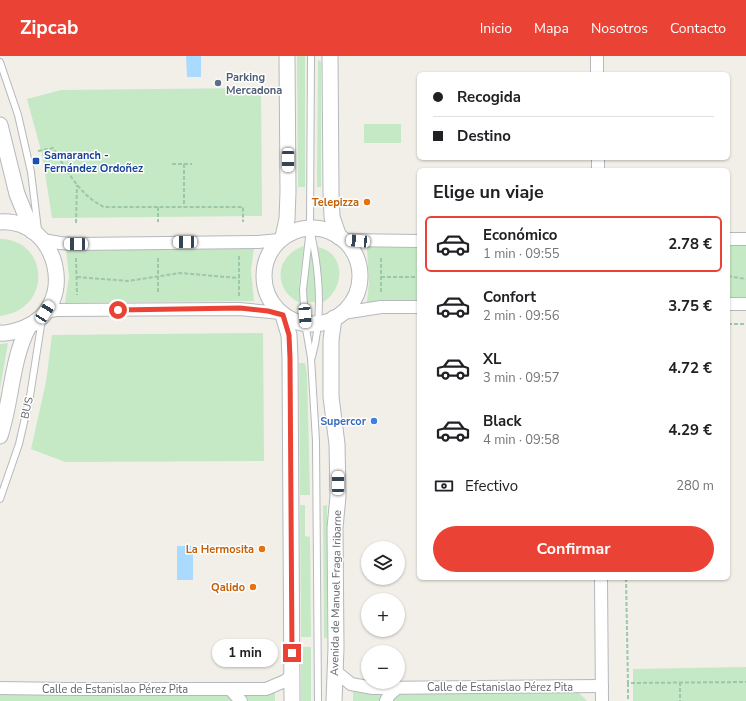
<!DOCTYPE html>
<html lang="es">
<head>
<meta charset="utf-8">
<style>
  :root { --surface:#fff; --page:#f2f2f2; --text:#202124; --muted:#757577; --line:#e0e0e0; --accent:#ea4335 }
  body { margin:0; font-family:"Nunito Sans",sans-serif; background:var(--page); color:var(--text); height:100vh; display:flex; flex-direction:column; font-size:15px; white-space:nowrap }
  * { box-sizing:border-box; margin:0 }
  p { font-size:13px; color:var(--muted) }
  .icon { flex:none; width:22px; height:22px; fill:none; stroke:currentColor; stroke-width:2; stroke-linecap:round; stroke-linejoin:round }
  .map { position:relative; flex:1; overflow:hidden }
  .drawer { position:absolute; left:417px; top:112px; width:313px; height:412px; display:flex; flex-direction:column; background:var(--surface); border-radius:6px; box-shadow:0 1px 3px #0004 }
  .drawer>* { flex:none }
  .banner { position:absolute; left:417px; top:16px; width:313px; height:88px; border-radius:6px; box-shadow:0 1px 3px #0004; display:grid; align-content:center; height:88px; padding:0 16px; background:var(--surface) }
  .controls { position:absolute; left:361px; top:485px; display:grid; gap:8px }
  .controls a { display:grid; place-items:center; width:44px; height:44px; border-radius:50%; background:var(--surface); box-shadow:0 1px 3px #0004; font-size:20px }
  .end { position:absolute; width:18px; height:18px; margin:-9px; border:5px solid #ea4335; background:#fff; box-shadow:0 0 0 2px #fff }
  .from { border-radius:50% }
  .bubble { position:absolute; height:28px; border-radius:14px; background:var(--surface); box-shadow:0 1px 3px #0004; font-size:13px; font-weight:700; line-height:28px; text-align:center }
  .car { position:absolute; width:12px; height:24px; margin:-12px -6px; border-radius:5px; box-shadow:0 0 3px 1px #0007; background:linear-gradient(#fff 24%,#345 0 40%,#fff 0 76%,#345 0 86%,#fff 0) }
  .banner b { display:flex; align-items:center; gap:14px; height:38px; font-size:15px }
  .banner b+b { border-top:1px solid var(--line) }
  .banner i { width:10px; height:10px; background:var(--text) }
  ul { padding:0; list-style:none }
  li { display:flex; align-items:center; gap:12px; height:56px; margin:0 8px 6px; padding:0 8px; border:2px solid transparent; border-radius:6px }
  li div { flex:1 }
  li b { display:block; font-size:15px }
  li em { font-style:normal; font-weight:700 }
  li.on { border-color:var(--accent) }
  li>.icon { width:36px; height:36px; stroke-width:1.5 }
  h2 { padding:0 16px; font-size:18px; line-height:48px }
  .pay { display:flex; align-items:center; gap:10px; height:44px; padding:0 16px; font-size:15px }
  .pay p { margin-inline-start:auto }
  .primary-button { display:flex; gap:8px; margin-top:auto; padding:8px 16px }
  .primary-button a { flex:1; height:46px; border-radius:24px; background:var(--accent); color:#fff; font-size:16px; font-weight:700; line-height:46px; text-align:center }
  header { display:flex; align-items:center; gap:24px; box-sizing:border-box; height:56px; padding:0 20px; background:var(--accent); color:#fff }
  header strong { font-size:19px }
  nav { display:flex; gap:22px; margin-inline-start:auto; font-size:14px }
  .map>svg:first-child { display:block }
  .green { fill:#c5e8c5 }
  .water { fill:#aadaff }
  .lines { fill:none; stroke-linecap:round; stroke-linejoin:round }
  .service-casing { stroke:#b5b8bc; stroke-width:8 }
  .minor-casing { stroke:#b5b8bc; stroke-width:14 }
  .tertiary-casing { stroke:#b5b8bc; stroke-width:17 }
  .path { stroke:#9cc7a9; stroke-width:2; stroke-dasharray:4 2; stroke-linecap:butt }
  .service { stroke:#fff; stroke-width:6 }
  .minor { stroke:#fff; stroke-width:12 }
  .tertiary { stroke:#fff; stroke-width:15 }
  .route { stroke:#ea4335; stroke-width:5 }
  .service-dot { fill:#5c6f8a; stroke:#fff; stroke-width:1.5 }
  .transit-dot { fill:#1a4fb4; stroke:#fff; stroke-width:1.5 }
  .food-dot { fill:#e8710a; stroke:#fff; stroke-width:1.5 }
  .shop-dot { fill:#3f7fe0; stroke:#fff; stroke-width:1.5 }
  .labels { text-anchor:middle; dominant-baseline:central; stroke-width:3; stroke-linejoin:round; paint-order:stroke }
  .service-label { font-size:11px; font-weight:bold; fill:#4e5e75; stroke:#fff; text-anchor:start }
  .transit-label { font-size:11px; font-weight:bold; fill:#164399; stroke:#fff; text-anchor:start }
  .food-label { font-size:11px; font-weight:bold; fill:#c56008; stroke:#fff; text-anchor:end }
  .street-label { font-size:11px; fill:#5f6368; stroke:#fff }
  .shop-label { font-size:11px; font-weight:bold; fill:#366cbe; stroke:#fff; text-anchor:end }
</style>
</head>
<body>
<header>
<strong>Zipcab</strong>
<nav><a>Inicio</a><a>Mapa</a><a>Nosotros</a><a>Contacto</a></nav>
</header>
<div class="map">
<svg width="746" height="645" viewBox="0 0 746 645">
  <rect width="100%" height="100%" fill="#f1efe8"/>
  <g class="green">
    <path d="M297,0H305V131H298Z"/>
    <path d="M318,4L321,6V131H317Z"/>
    <path d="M261,32L262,160L52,162L42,98L27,43L61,34Z"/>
    <rect x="364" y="68" width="37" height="19"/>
    <path d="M0,183C48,183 54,253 0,260Z"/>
    <rect x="728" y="189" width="18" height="53"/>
    <path d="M304,190L299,230L300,247C272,234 275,199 304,190Z"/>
    <path d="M318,191C346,197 345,233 323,246Z"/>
    <path d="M367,191L419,192V245L367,246L369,226Z"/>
    <path d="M254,192L251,214L254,245L65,247L69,221L66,193Z"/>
    <path d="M311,192L315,213L316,246H307L306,235Z"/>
    <path d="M263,277L264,405L65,406L31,393L46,326L52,279Z"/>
    <path d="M8,287L0,333V288Z"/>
    <path d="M299,307H305L307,318L310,439H300Z"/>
    <path d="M300,449H305V480L310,481L311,581H301Z"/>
    <path d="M327,449V582H324L323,450Z"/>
    <rect x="301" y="591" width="10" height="54"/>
    <path d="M746,611V645H633V613Z"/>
    <path d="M575,633L587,645H353V635Z"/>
    <path d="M0,635L275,637V645H0Z"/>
  </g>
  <g class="water">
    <path d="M186,0H201V21H187Z"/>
    <rect x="177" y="490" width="16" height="34"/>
  </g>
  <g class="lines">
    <defs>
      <g id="service">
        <path d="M311,0L310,172L303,234L305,267L311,302L316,385L318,645"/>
        <path d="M0,6L18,59L31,116L38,174"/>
        <path d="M311,177C320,218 323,260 312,301"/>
        <path d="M0,443L19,388L30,340L42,263"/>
      </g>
      <g id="minor">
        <path d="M597,0V18"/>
        <path d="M598,102V114"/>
        <path d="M728,183H746"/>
        <path d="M43,184L60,187L76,188L258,186L279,184"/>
        <path d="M343,184L419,185"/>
        <path d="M728,248H746"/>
        <path d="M45,256L56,254L239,253L281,257"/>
        <path d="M343,257L381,251H419"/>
        <path d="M601,522L602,645"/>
        <path d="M335,615L351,628L373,632L602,630"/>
        <path d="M0,632L68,633H266L285,625L292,619"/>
        <path d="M230,633L241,645"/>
        <path d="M386,645L389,639L398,631"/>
      </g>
      <g id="tertiary">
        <path d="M330,0L331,136L332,161L339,181"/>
        <path d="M0,69L17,138L32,175"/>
        <path d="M0,166C59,162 79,251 24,272C16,275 8,278 0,277"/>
        <circle cx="312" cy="220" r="48"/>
        <path d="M283,181L287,163L288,136L287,0"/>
        <path d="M283,259L289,279L290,302L292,645"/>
        <path d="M0,380C12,344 11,304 29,270"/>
        <path d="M334,645L336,592L335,472L338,440L337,388L331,341V284L334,262"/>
      </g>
    </defs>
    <use href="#service" class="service-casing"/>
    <use href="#minor" class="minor-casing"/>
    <use href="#tertiary" class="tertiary-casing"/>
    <g class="path">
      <path d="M38,95L53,92C67,114 79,139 104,151H243V166"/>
      <path d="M172,108H184V151"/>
      <path d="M184,108H192"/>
      <path d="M158,151V166"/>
      <path d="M76,167L77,129"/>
      <path d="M239,200V242"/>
      <path d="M76,202L77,239"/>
      <path d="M158,202V237"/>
      <path d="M381,202V238"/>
      <path d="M728,220L746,223"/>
      <path d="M77,221L128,225L180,217L239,222"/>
      <path d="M381,221H419"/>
      <path d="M728,268H746"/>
      <path d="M626,522L628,627L746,626"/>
      <path d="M680,626V645"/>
      <path d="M628,627V645"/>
    </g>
    <use href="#service" class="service"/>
    <use href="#minor" class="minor"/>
    <use href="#tertiary" class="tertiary"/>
  </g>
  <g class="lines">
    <path class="route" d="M118,254L240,252L268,255L283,259L289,279L290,302L292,597"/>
  </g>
  <circle class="service-dot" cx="218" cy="27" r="4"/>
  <rect class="transit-dot" x="32" y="101" width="8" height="8" rx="2"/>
  <g class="food-dot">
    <circle cx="367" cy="146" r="4"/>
    <circle cx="262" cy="493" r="4"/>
    <circle cx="253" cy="531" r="4"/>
  </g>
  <circle class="shop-dot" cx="374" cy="365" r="4"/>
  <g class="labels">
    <g class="service-label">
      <text x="226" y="21">Parking<tspan x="226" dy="13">Mercadona</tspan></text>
    </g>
    <g class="transit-label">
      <text x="44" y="99">Samaranch -<tspan x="44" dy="13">Fernández Ordoñez</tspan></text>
    </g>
    <g class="food-label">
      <text x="359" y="146">Telepizza</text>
      <text x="254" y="493">La Hermosita</text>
      <text x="245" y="531">Qalido</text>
    </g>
    <g class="street-label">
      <text transform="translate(27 352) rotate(-77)">BUS</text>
      <text transform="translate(336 537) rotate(-89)">Avenida de Manuel Fraga Iribarne</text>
      <text x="500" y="631">Calle de Estanislao Pérez Pita</text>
      <text x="115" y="633">Calle de Estanislao Pérez Pita</text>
    </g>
    <g class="shop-label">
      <text x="366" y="365">Supercor</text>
    </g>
  </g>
</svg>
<div class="controls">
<a><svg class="icon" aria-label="layers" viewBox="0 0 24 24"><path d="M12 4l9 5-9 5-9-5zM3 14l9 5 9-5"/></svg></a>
<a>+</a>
<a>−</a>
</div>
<i class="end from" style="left:118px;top:254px"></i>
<i class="end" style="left:292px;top:597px"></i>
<div class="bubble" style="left:212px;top:583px;width:66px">1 min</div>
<i class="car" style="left:288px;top:104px;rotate:180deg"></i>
<i class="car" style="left:358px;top:185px;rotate:275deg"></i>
<i class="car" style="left:185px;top:186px;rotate:270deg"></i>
<i class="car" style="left:76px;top:188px;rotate:271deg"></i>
<i class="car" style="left:45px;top:256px;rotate:33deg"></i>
<i class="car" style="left:305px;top:260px;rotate:176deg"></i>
<i class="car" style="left:338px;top:427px;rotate:0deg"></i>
<div class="banner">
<b><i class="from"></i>Recogida</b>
<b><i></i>Destino</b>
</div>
<section class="drawer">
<h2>Elige un viaje</h2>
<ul>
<li class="on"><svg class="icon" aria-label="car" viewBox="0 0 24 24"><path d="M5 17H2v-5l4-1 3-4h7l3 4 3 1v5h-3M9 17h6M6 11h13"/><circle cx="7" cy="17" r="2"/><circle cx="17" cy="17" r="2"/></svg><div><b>Económico</b><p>1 min · 09:55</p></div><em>2.78 €</em></li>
<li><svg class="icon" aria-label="car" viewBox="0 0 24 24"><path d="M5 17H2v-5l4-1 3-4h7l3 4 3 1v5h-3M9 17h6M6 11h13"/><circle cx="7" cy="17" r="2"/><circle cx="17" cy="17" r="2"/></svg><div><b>Confort</b><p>2 min · 09:56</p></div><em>3.75 €</em></li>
<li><svg class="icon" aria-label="car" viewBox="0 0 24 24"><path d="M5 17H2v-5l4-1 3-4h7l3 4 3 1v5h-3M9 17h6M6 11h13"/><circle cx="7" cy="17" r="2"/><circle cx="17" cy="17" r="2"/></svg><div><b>XL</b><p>3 min · 09:57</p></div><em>4.72 €</em></li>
<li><svg class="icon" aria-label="car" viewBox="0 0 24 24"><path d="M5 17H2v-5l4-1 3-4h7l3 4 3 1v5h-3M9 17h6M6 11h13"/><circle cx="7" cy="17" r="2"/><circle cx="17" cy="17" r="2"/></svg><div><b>Black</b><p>4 min · 09:58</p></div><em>4.29 €</em></li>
</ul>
<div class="pay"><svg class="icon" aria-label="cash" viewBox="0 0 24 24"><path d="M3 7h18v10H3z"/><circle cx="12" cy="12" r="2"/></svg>Efectivo<p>280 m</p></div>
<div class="primary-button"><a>Confirmar</a></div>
</section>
</div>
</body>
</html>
